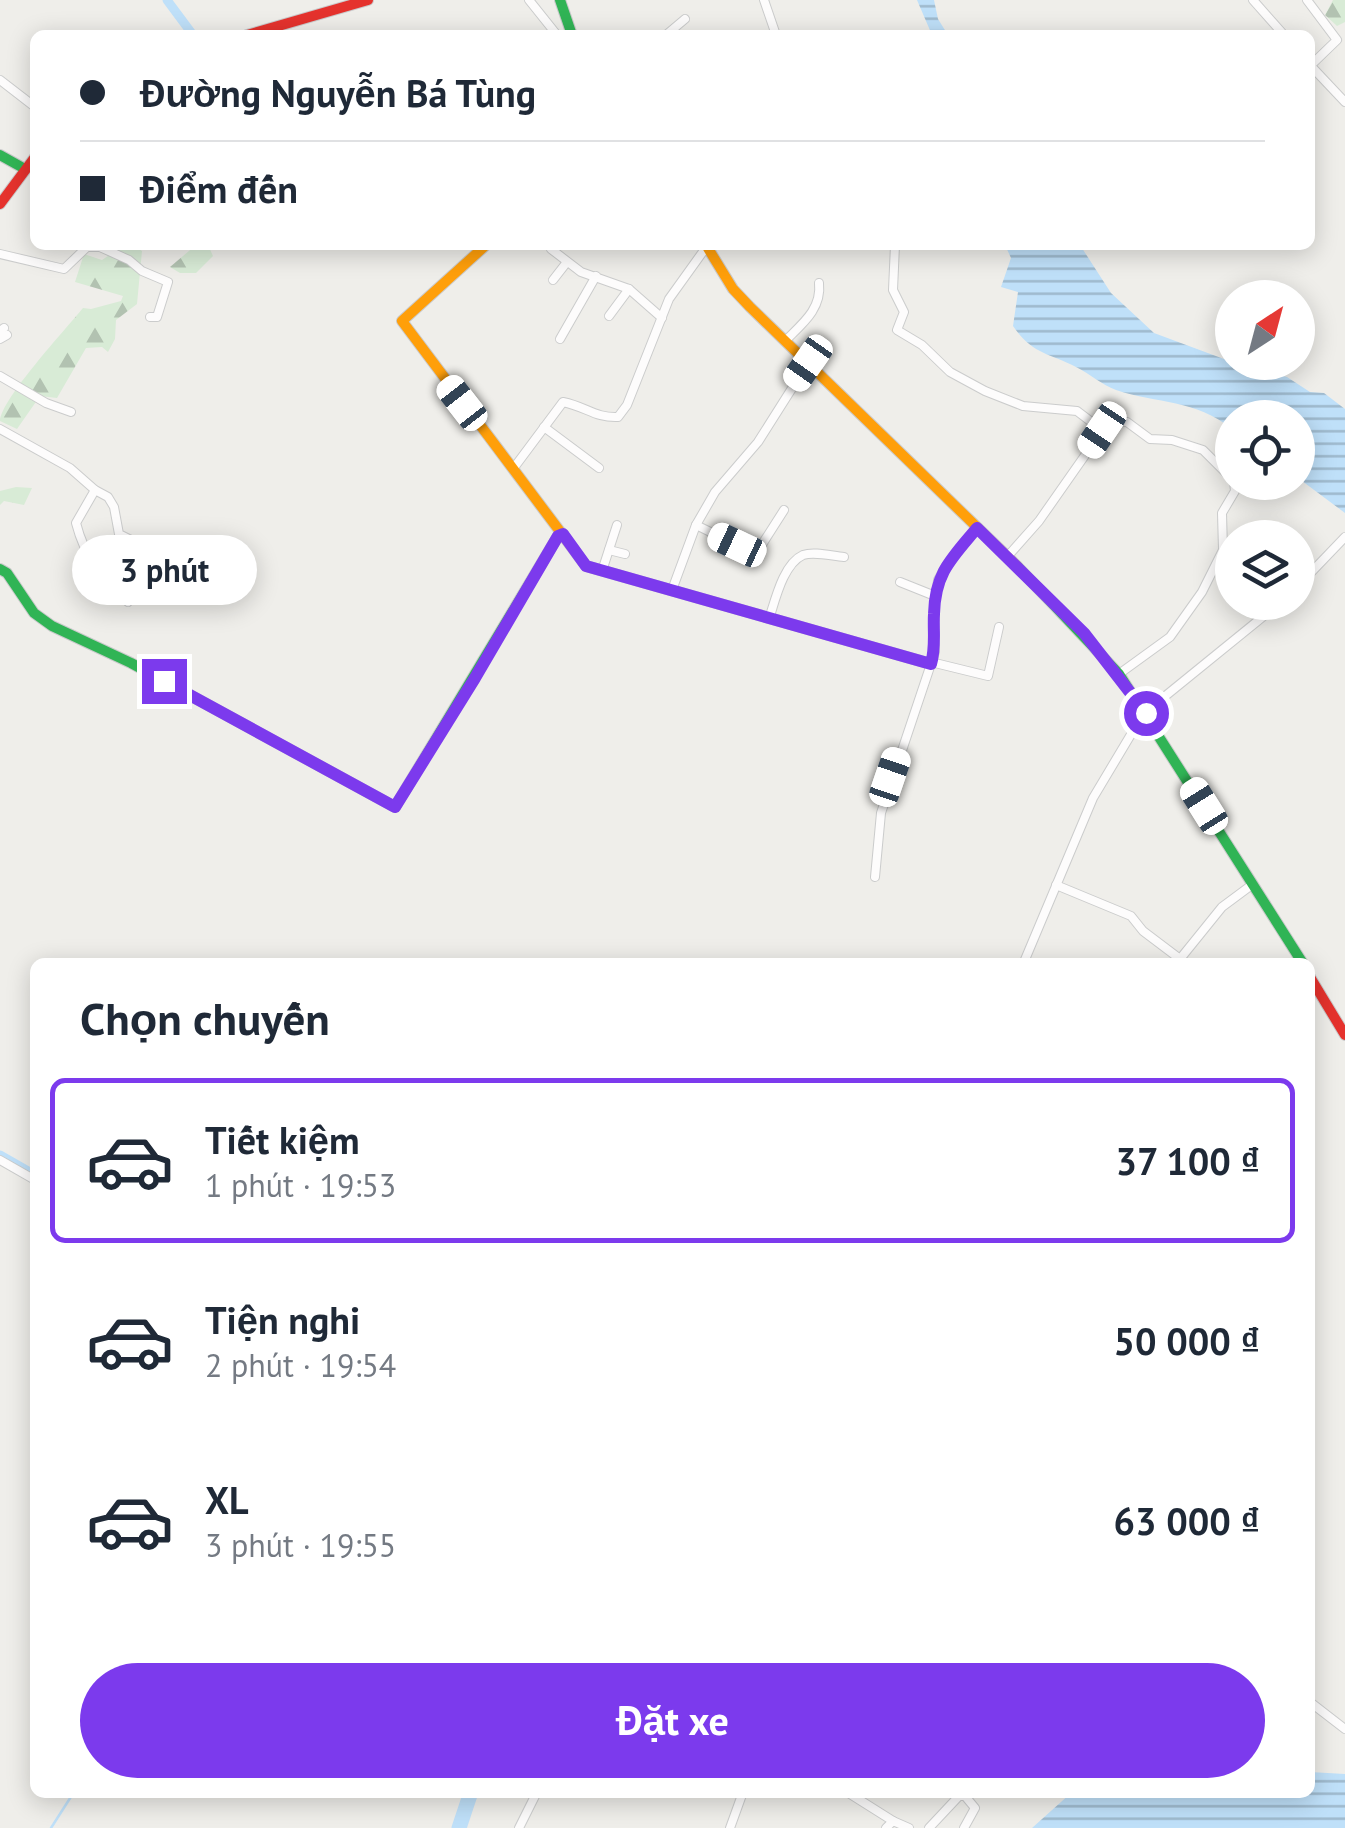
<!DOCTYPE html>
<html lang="vi">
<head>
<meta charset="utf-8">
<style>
  :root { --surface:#fff; --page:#f2f2f3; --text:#1f2937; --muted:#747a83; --line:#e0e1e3; --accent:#7c3aed }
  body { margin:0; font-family:"PT Sans",sans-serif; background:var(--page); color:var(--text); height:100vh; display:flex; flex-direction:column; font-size:38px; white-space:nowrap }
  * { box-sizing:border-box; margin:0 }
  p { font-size:32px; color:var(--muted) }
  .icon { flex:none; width:55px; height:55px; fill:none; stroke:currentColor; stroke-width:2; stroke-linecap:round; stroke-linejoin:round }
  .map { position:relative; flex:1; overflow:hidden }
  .details { position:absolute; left:30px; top:958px; width:1285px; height:840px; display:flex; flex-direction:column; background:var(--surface); border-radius:15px; box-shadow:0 5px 25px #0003 }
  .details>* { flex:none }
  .guide { position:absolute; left:30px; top:30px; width:1285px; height:220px; border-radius:15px; box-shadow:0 5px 25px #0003; display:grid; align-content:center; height:220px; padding:0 50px; background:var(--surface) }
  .needle { width:65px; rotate:36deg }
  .buttons { position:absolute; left:1215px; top:280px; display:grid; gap:20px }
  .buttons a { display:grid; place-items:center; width:100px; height:100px; border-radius:50%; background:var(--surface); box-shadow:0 5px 25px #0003; font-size:50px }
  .end { position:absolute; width:45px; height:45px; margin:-22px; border:12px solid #7c3aed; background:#fff; box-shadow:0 0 0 5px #fff }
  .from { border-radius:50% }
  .bubble { position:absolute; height:70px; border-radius:35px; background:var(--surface); box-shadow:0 5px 25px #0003; font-size:32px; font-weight:700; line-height:70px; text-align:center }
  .car { position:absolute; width:30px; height:60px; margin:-30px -15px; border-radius:12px; box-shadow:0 0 8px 2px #0007; background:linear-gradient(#fff 24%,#345 0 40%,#fff 0 76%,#345 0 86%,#fff 0) }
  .guide b { display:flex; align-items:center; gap:35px; height:95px; font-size:38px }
  .guide b+b { border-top:2px solid var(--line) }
  .guide i { width:25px; height:25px; background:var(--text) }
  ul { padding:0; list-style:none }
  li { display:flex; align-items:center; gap:30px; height:165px; margin:0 20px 15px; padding:0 30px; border:5px solid transparent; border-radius:15px }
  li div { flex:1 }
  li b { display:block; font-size:38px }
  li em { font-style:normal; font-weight:700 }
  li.current { border-color:var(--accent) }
  li>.icon { width:90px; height:90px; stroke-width:1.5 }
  h2 { padding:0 50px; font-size:45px; line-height:120px }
  .action { display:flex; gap:20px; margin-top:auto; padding:20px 50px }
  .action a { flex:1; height:115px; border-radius:60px; background:var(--accent); color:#fff; font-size:40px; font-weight:700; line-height:115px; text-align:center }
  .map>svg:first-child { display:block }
  .forest { fill:url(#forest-firs) }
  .water { fill:url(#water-rules) }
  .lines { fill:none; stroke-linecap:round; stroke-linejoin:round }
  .stream { stroke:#bfe0f9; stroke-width:2.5 }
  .canal { stroke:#bfe0f9; stroke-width:9 }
  .river { stroke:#bfe0f9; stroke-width:15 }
  .street-casing { stroke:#cbcccc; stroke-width:10 }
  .fast-casing { stroke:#cacacb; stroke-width:12 }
  .slow-casing { stroke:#cacacb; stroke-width:12 }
  .jam-casing { stroke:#cacacb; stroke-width:12 }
  .street { stroke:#fdfcfc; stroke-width:8 }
  .fast { stroke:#30b455; stroke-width:10 }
  .slow { stroke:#ff9f0a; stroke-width:10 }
  .jam { stroke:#e5322d; stroke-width:10 }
  .route { stroke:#7c3aed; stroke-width:12 }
</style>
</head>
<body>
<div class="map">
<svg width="1345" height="1828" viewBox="0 0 1345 1828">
  <defs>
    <pattern id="forest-firs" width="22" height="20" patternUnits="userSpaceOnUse" patternTransform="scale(2.5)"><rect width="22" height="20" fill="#d8ebd6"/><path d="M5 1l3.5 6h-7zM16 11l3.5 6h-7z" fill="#b2c2b1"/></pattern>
    <pattern id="water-rules" width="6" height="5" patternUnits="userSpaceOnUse" patternTransform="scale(2.5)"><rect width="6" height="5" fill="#bfe0f9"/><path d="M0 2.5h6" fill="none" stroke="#9eb9cd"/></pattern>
  </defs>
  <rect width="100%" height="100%" fill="#efeeea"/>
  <g class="forest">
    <path d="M1333,0H1345V22L1337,26L1325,15Z"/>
    <path d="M124,245H132L142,251L137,304L116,320L115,339L108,352L102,347L86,348L57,398L40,396L17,429L0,421C1,399 66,329 83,308L91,309L121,301L123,296L75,282L84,254L102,260Z"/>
    <path d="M196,245H208L213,256L196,273H180L170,267Z"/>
    <path d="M16,487L32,488L24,505L4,501L0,505V491Z"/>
  </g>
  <g class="water">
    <path d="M917,0H934L938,19L948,35H932Z"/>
    <path d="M1005,245H1080L1111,293L1154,333L1232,362L1287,377L1310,392L1324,393L1345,409V513L1298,478V418H1232V429C1195,399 1158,404 1116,390C1102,385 1090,374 1076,367C1048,352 1033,355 1013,326L1018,292L1001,287L1011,258Z"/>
    <path d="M1310,1772L1345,1774V1828H1032L1071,1793L1310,1792Z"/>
  </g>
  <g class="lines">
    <path class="stream" d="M51,1828L74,1792"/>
    <g class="canal">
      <path d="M167,0L193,35"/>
      <path d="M0,1155L35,1175"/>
    </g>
    <path class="river" d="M459,1828L471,1792"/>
    <defs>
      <g id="street">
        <path d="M529,0L557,35"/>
        <path d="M764,0L776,35"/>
        <path d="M1253,0L1284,35"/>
        <path d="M1307,0L1337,40L1310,66"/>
        <path d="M666,35L685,19"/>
        <path d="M1310,65L1345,102"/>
        <path d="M0,80L35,107"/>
        <path d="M895,245L893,290L904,312L897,330L922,345L950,372L985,391L1023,406L1077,411L1102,430"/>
        <path d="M551,249L581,272L629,289L662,318"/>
        <path d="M0,254L64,269L87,247H100L129,260L142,271L168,282L157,317H150"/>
        <path d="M553,280L567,262"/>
        <path d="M609,316L629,289"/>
        <path d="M0,331L4,328"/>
        <path d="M0,339L7,335"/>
        <path d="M560,339L596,276"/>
        <path d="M785,341C802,324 822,309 819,283"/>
        <path d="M0,376L46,403L71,412"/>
        <path d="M544,427L599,468"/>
        <path d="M0,429L70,468L95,490L108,497L114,507L119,534L149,549"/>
        <path d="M513,469L563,402C587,407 595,418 618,417L627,405L669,299L707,246"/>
        <path d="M95,490L76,523C85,558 102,578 128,602"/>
        <path d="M696,525L737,545L746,538L761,546L784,510"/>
        <path d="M609,550L625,554"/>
        <path d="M1007,557L1039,521L1109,421L1127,422L1150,439L1172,440L1203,450L1232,479"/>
        <path d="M602,571L617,525"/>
        <path d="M900,582L935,596"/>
        <path d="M1298,586L1345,537"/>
        <path d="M672,590L696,525L715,492L758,442L808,363"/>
        <path d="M769,619C775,601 783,564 803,555C814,551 832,556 844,557"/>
        <path d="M931,662L988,676L999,627"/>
        <path d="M1119,674L1170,637L1202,592L1223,550L1222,513L1235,491L1234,482"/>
        <path d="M875,877L881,813L935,652L933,620L938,580L946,566L977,528"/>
        <path d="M1056,885L1131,916L1143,931L1180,959L1222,907L1253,884"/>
        <path d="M1024,962L1093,798L1139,721L1153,706L1281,602"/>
        <path d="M0,1160L35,1180"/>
        <path d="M1310,1702L1345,1729"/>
        <path d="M847,1792L893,1821"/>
        <path d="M519,1828L537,1792"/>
        <path d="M730,1828L743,1792"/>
        <path d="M886,1828L893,1821L909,1828"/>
        <path d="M929,1828L959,1796H965L975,1808L964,1828"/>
      </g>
      <g id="fast">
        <path d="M560,0L572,35"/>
        <path d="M0,155L25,169"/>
        <path d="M1017,566L1119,674L1302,962"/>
        <path d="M0,569L7,573L34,613L52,626L131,663L395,807L558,536L563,534"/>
      </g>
      <g id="slow">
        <path d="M486,245L402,321L586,566L931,664"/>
        <path d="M706,245L733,289L750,307L1017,566"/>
      </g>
      <g id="jam">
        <path d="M247,35L368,0"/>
        <path d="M0,204L35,157"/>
        <path d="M1310,977L1345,1035"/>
      </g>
    </defs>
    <use href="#street" class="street-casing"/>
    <use href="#fast" class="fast-casing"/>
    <use href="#slow" class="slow-casing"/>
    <use href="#jam" class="jam-casing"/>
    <use href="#street" class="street"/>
    <use href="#fast" class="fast"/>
    <use href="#slow" class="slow"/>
    <use href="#jam" class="jam"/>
  </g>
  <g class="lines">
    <path class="route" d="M164,681L395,807L475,678L558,536L563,534L586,566L931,664C936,647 933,631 934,614C935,573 951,559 977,528L1084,633L1146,713"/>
  </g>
</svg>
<div class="buttons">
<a><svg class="needle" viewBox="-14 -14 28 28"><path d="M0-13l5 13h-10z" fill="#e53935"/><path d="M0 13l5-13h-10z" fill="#747a83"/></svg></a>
<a><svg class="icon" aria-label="locate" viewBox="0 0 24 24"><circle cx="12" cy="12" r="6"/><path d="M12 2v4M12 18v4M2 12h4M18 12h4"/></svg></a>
<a><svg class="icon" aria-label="layers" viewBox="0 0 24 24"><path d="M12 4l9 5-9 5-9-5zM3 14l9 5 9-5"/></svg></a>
</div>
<i class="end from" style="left:1146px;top:713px"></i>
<i class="end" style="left:164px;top:681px"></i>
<div class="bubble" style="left:72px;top:535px;width:185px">3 phút</div>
<i class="car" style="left:808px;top:363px;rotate:215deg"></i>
<i class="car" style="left:462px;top:403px;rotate:322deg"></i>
<i class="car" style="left:1102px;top:430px;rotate:214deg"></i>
<i class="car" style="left:737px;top:545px;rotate:295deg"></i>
<i class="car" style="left:890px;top:777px;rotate:19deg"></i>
<i class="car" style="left:1204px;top:806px;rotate:328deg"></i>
<div class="guide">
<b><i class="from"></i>Đường Nguyễn Bá Tùng</b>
<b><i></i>Điểm đến</b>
</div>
<section class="details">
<h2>Chọn chuyến</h2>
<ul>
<li class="current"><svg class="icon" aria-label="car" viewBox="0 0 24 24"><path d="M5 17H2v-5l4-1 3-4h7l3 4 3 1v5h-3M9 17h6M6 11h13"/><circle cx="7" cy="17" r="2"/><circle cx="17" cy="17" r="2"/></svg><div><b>Tiết kiệm</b><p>1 phút · 19:53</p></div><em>37 100 ₫</em></li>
<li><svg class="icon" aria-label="car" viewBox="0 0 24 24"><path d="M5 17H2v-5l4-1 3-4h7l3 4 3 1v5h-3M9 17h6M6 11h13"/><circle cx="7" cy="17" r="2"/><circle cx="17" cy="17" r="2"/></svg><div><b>Tiện nghi</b><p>2 phút · 19:54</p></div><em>50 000 ₫</em></li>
<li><svg class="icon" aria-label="car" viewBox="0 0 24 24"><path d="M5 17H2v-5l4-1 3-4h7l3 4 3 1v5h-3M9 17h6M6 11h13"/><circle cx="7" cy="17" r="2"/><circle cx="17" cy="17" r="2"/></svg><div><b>XL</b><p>3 phút · 19:55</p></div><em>63 000 ₫</em></li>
</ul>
<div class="action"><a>Đặt xe</a></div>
</section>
</div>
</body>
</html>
